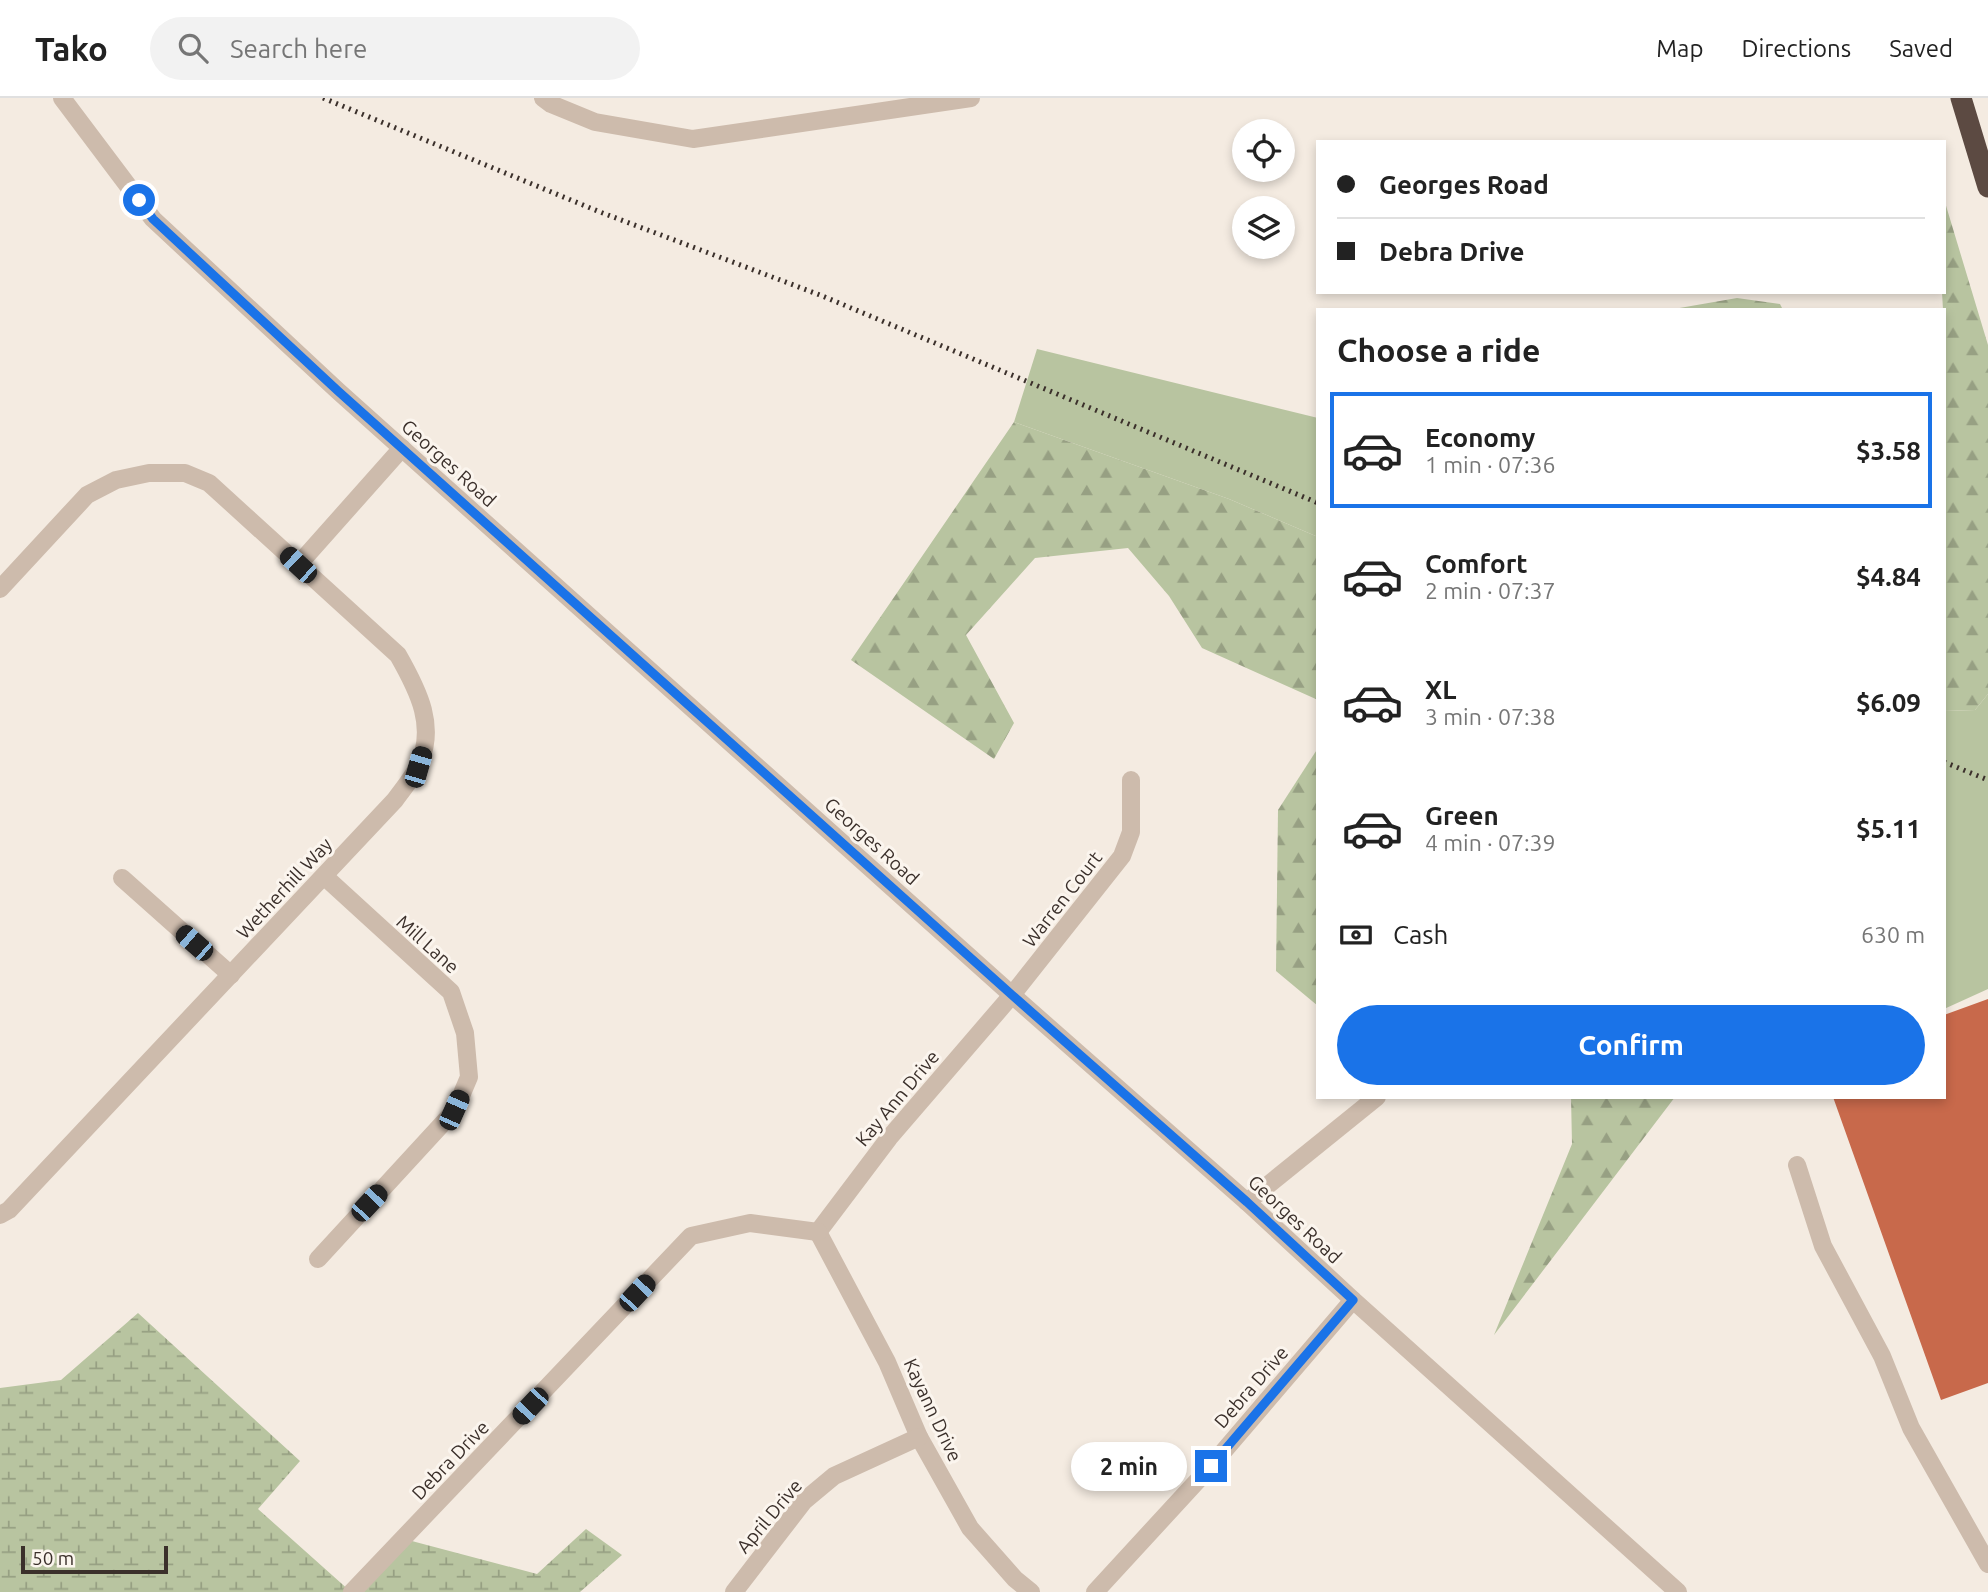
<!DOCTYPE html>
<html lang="en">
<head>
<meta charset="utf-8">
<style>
  :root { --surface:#fff; --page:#f2f2f2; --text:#222; --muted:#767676; --line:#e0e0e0; --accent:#1a73e8 }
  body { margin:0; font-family:Ubuntu,sans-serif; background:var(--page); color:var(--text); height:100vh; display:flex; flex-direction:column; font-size:26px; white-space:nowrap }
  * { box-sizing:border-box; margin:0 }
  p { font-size:23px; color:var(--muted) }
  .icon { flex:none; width:38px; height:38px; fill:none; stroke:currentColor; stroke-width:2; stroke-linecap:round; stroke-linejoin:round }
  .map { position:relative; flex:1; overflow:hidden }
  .side { position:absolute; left:1316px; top:210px; width:630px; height:791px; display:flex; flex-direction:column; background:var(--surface); border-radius:0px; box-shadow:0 4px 10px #0003 }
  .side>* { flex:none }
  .guide { position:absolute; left:1316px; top:42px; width:630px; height:154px; border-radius:0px; box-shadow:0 4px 10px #0003; display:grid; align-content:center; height:154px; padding:0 21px; background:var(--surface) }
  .buttons { position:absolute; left:1232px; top:21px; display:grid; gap:14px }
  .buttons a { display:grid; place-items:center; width:63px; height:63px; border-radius:50%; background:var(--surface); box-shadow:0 4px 10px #0003; font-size:35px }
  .scale { position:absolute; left:21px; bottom:18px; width:147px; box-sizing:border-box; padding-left:7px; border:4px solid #3b302b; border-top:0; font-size:19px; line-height:24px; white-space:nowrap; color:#3b302b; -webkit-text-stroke:5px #fbf5ee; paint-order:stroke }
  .end { position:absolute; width:32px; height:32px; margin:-16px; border:9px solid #1a73e8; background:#fff; box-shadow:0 0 0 4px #fff }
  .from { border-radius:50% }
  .bubble { position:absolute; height:49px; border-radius:24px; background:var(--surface); box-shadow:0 4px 10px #0003; font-size:23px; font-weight:700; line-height:49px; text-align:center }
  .car { position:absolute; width:21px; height:42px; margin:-21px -10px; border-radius:9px; box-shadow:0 0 5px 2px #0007; background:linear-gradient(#222 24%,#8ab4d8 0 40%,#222 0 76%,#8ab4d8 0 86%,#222 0) }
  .guide b { display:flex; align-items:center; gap:24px; height:66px; font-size:26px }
  .guide b+b { border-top:2px solid var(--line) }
  .guide i { width:18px; height:18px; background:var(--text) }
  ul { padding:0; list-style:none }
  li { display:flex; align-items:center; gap:21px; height:116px; margin:0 14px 10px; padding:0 7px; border:4px solid transparent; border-radius:0px }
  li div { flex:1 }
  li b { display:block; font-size:26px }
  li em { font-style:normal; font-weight:700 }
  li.selected { border-color:var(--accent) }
  li>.icon { width:63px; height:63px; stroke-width:1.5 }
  h2 { padding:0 21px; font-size:32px; line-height:84px }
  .pay { display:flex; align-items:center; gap:18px; height:77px; padding:0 21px; font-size:26px }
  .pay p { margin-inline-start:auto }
  .primary-button { display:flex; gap:14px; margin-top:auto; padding:14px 21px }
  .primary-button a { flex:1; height:80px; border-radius:42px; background:var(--accent); color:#fff; font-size:28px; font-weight:700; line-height:80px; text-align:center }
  header { display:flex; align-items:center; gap:42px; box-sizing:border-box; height:98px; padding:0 35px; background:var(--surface); border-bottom:2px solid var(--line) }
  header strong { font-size:33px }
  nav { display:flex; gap:38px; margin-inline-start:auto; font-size:24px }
  .search { width:490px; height:63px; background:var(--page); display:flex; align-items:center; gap:18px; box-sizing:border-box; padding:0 24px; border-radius:38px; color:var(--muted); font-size:26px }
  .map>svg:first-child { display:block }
  .grass { fill:#b8c4a0 }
  .forest { fill:url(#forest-firs) }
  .wetland { fill:url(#wetland-marsh) }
  .building { fill:#c8694b }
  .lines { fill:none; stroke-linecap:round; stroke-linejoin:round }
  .minor { stroke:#cdbbac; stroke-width:18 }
  .highway { stroke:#5c4a42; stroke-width:21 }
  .rail { stroke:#3b302b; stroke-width:5; stroke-dasharray:2 5; stroke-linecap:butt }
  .route { stroke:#1a73e8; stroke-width:9 }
  .labels { text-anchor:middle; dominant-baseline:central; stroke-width:6; stroke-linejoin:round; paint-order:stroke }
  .street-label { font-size:19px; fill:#3b302b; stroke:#fbf5ee }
</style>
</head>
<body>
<header>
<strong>Tako</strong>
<div class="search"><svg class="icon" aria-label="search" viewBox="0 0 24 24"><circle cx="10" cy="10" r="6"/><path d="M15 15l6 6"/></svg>Search here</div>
<nav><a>Map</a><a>Directions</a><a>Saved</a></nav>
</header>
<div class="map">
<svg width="1988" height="1494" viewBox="0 0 1988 1494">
  <defs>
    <pattern id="forest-firs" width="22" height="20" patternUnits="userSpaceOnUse" patternTransform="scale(1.75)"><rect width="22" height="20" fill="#b8c4a0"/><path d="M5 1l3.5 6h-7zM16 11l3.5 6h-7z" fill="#97a083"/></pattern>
    <pattern id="wetland-marsh" width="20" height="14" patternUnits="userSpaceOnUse" patternTransform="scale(1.75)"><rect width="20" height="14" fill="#b8c4a0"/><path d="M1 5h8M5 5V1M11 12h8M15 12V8" fill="none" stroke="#97a083"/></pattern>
  </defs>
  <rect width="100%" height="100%" fill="#f4ebe1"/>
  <g class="grass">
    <path d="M1037,251L1318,320V439L1229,401L1014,324Z"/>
    <path d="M1988,596V891L1944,911V613L1975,612Z"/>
  </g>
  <g class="forest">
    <path d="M1944,101L1988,247V596L1975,612L1944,613V212H1943L1942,194H1944Z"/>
    <path d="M1737,200L1780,206L1783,212H1668Z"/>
    <path d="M1014,324L1229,401L1318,439V602L1202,550L1169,498L1128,450L1035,460L966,537L1014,625L994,661L851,562Z"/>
    <path d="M1318,650V908L1276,873L1278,712Z"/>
    <path d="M1571,999H1675L1494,1237L1572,1046Z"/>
  </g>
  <g class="wetland">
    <path d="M138,1215L300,1363L258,1411L351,1494H0V1290L61,1282Z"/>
    <path d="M586,1431L622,1457L580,1494H358L408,1442L537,1476Z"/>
  </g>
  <path class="building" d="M1988,901V1285L1941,1302L1833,999H1944V917Z"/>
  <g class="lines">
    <g class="minor">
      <path d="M62,0L153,121L338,293L1012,897L1247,1104L1353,1202L1678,1494"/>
      <path d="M543,0L551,6L595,24L693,41L971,0"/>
      <path d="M298,467L402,350"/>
      <path d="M0,491L87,397L116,382L149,375H185L209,385L398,557C418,592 438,630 417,670C411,682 402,692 395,702L9,1112L0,1117"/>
      <path d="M122,780L231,877"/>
      <path d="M1797,1067L1823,1148L1882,1258L1911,1330L1988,1466"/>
      <path d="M1247,1104L1377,999"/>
      <path d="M818,1134L889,1040L1012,897L1122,758L1131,734V682"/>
      <path d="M818,1134L887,1264L919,1339L970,1430L1015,1481L1031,1494"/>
      <path d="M318,1161L455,1012L469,979L465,935L451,894L324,778"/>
      <path d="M352,1494L691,1138L750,1125L818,1134"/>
      <path d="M734,1494L804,1403L834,1378L919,1339"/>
      <path d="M1095,1494L1211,1368L1353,1202"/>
    </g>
    <path class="highway" d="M1961,0L1988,89"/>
    <g class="rail">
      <path d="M323,0L600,114L820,197L1318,405"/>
      <path d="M1944,664L1988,682"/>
    </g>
  </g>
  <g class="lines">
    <path class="route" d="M139,102L153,121L338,293L1012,897L1247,1104L1353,1202L1211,1368"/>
  </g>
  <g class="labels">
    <g class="street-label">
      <text transform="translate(449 365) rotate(42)">Georges Road</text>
      <text transform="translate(872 743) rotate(42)">Georges Road</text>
      <text transform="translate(284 790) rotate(-47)">Wetherhill Way</text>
      <text transform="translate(1062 801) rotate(-52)">Warren Court</text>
      <text transform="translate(428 846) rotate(42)">Mill Lane</text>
      <text transform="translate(897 1000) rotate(-50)">Kay Ann Drive</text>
      <text transform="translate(1295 1121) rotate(43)">Georges Road</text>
      <text transform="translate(1251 1289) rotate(-49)">Debra Drive</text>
      <text transform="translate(933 1312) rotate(65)">Kayann Drive</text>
      <text transform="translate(450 1362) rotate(-46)">Debra Drive</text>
      <text transform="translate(769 1418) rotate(-50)">April Drive</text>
    </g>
  </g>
</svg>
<div class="buttons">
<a><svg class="icon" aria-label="locate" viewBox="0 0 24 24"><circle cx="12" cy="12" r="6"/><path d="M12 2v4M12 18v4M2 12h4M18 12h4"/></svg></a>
<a><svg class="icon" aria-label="layers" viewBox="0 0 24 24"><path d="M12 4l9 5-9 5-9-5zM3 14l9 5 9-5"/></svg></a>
</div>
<div class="scale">50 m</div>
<i class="end from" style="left:139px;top:102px"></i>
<i class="end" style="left:1211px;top:1368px"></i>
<div class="bubble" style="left:1071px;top:1344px;width:116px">2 min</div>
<i class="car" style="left:298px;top:467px;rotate:313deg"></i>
<i class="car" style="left:418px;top:669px;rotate:16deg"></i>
<i class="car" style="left:194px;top:845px;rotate:311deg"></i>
<i class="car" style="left:454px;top:1012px;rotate:24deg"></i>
<i class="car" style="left:369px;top:1105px;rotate:43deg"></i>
<i class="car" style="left:637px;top:1195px;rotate:43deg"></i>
<i class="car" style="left:530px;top:1308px;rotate:223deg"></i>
<div class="guide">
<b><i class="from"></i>Georges Road</b>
<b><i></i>Debra Drive</b>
</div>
<section class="side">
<h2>Choose a ride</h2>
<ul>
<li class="selected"><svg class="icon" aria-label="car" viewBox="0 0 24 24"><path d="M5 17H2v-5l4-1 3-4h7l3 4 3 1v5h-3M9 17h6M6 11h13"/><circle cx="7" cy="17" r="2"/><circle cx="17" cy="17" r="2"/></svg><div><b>Economy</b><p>1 min · 07:36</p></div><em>$3.58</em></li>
<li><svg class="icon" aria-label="car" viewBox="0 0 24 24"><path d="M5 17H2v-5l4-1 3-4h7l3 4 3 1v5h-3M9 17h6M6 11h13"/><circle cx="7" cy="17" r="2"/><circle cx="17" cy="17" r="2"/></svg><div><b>Comfort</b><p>2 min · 07:37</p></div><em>$4.84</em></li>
<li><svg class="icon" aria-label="car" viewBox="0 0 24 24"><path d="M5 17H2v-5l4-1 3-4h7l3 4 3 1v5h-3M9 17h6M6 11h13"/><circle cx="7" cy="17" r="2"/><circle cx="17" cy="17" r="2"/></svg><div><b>XL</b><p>3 min · 07:38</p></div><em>$6.09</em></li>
<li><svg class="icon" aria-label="car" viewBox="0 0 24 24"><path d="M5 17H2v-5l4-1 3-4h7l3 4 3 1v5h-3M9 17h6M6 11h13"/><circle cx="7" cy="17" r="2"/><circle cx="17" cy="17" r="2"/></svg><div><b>Green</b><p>4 min · 07:39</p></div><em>$5.11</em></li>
</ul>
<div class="pay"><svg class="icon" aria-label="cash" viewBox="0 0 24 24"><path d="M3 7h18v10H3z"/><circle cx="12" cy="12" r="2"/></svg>Cash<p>630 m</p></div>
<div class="primary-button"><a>Confirm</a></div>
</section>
</div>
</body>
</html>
